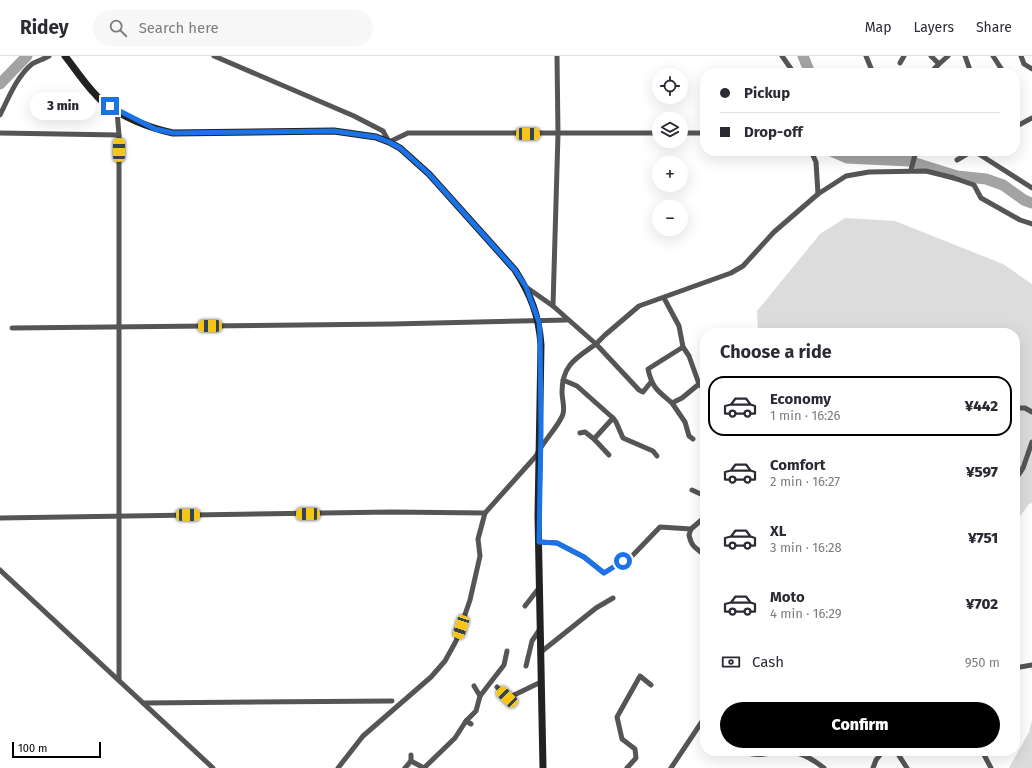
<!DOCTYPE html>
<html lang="en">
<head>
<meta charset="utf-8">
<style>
  :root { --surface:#fff; --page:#f7f7f7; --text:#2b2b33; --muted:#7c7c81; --line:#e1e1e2; --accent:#000 }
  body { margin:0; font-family:"Fira Sans",sans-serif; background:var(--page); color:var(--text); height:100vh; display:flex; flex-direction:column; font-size:15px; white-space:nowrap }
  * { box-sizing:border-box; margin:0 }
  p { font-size:13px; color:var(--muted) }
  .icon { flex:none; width:22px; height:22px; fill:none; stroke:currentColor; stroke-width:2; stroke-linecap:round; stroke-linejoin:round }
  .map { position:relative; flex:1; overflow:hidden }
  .side { position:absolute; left:700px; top:272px; width:320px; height:428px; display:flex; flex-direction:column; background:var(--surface); border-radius:16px; box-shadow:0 4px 16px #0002 }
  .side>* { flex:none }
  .hud { position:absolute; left:700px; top:12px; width:320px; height:88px; border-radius:16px; box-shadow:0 4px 16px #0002; display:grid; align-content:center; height:88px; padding:0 20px; background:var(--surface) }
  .controls { position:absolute; left:652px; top:12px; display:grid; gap:8px }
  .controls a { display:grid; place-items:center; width:36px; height:36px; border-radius:50%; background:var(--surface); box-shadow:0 4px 16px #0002; font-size:20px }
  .scale { position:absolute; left:12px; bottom:10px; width:89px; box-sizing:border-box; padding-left:4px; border:2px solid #000; border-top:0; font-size:11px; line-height:14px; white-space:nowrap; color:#000; -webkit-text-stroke:3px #fff; paint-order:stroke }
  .end { position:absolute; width:18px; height:18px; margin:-9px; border:5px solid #1a73e8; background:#fff; box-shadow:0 0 0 2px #fff }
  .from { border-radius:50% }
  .bubble { position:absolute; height:28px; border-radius:14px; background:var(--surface); box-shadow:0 4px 16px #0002; font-size:13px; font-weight:800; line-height:28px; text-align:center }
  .car { position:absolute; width:12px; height:24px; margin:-12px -6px; border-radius:5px; box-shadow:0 0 3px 1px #0007; background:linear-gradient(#f5c518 24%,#345 0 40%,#f5c518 0 76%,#345 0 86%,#f5c518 0) }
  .hud b { display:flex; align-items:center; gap:14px; height:38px; font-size:15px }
  .hud b+b { border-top:1px solid var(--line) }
  .hud i { width:10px; height:10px; background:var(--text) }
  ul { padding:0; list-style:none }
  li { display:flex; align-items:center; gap:12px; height:60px; margin:0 8px 6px; padding:0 12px; border:2px solid transparent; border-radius:16px }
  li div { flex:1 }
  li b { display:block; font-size:15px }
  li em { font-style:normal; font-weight:800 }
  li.current { border-color:var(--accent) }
  li>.icon { width:36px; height:36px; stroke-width:1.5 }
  h2 { padding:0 20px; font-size:18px; line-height:48px }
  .pay { display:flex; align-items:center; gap:10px; height:44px; padding:0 20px; font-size:15px }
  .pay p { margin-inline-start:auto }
  .cta { display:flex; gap:8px; margin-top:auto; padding:8px 20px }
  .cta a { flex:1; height:46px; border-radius:24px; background:var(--accent); color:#fff; font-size:16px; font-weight:800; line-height:46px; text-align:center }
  header { display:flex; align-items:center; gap:24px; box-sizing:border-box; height:56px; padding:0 20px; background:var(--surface); border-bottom:1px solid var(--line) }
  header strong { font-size:19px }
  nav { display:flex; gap:22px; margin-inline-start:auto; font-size:14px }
  .search { width:280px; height:36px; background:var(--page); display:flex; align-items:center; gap:10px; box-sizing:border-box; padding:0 14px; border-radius:22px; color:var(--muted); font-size:15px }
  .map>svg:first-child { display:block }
  .green { fill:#dcdcdc }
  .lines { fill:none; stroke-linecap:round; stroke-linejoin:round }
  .river { stroke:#a3a3a3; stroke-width:11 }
  .street { stroke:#555; stroke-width:5 }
  .secondary { stroke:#222; stroke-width:7 }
  .route { stroke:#1a73e8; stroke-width:5 }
</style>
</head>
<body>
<header>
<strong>Ridey</strong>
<div class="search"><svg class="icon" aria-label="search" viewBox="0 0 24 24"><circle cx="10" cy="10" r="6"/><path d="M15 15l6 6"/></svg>Search here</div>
<nav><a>Map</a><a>Layers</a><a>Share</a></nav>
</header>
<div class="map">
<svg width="1032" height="712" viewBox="0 0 1032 712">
  <rect width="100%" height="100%" fill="#fff"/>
  <g class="green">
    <path d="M845,162L895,165L1003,208L1032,228V447L1029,448L1015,467V277H758L757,255L820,178Z"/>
    <path d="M1032,664V712H1009L1029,676Z"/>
  </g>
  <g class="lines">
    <g class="river">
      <path d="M803,0L810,17"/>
      <path d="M0,28L27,0"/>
      <path d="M831,95L847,102L909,105L957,120L986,123L1003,129L1024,144L1032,147"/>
    </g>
    <g class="street">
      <path d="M214,0L354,60L383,75L389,86L408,77H659"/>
      <path d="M782,0L794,17"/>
      <path d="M866,0L873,17"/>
      <path d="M931,0L939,8L948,0"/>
      <path d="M965,0L971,17"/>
      <path d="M993,0L1004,17"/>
      <path d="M1021,0L1024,8L1032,13"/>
      <path d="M900,7L904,0"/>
      <path d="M930,17L939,8"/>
      <path d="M1015,35V39"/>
      <path d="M117,55L119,79V624"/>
      <path d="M0,59C8,43 17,20 32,8C37,5 44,3 49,0"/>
      <path d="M1015,71L1032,62"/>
      <path d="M0,77L119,79"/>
      <path d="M681,77H705"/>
      <path d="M811,95L816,106L818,138"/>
      <path d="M974,95L1032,132"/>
      <path d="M957,104L972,95"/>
      <path d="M911,114L916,95"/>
      <path d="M526,231L553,250L596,288L605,279L639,250L731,217L743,210L774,176L818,138L846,120L869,116L926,115L954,122L974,129L981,142L1020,164L1032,168"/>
      <path d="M664,242L679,270L683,291L689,300L699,328L705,334"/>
      <path d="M553,250L558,78L557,0"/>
      <path d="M12,272L392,268L567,264"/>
      <path d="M563,324L577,330L613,362L594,383L609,399"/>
      <path d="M672,347C658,335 652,332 648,313L683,291"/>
      <path d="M1015,352H1025L1032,356"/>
      <path d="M613,362L616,366L623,382L653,395L657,400"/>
      <path d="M580,377L585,376L594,383"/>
      <path d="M693,383L689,380L685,366L672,347L682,342L699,328"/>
      <path d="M1015,424L1023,412L1032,386"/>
      <path d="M692,434L705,440"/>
      <path d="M705,461L691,473L689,479C691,489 694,491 702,497L705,504"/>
      <path d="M0,462L392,456L485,457"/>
      <path d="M539,486L557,487L584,501L604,517L633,499L660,471L691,473"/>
      <path d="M0,514L213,712"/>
      <path d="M525,550L539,532"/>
      <path d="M541,596L596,552L613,542"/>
      <path d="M526,610L532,585L540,573"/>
      <path d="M1015,612L1032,609"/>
      <path d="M474,630L480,640"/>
      <path d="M497,631L507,641L512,640L541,626"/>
      <path d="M143,647L392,645"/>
      <path d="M471,668L466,665L476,655L480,640L504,609L507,595"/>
      <path d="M744,695C758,702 767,697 781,695C798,694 811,702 824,712"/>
      <path d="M896,695L907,712"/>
      <path d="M957,695H965"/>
      <path d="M982,695L991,712"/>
      <path d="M411,705L424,712"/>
      <path d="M338,712L363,680L431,621L445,605L456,585L470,544L480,500L478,483L485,457L536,400C542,386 560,369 563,358C565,351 562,343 562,336C562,309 576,302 596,288L639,334L643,336L651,326"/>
      <path d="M405,712L411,705V699"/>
      <path d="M424,712L455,682L466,665"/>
      <path d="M627,712L636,702L635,693L622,683L617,661L640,620L651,629"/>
      <path d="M671,712L705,661"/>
      <path d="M873,712L876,704L883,695"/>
    </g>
    <path class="secondary" d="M65,0C77,15 88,33 103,46C122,61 149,72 173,77L334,75L376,81L389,86L400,92L429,118L515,214C531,239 539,260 541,289L538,460L543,712"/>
  </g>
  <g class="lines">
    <path class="route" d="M110,50L155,73L173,77L334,75L376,81L389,86L400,92L429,118L515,214L526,231L539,266L540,278L541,375L539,486L557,487L584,501L604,517L623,505"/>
  </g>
</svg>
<div class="controls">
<a><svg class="icon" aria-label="locate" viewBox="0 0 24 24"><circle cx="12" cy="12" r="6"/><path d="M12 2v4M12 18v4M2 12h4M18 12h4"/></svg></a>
<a><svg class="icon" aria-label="layers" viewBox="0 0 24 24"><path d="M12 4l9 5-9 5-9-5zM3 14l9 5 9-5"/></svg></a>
<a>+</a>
<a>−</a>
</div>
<div class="scale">100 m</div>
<i class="end from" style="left:623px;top:505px"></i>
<i class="end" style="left:110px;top:50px"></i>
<div class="bubble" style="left:30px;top:36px;width:66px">3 min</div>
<i class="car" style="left:528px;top:78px;rotate:90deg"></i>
<i class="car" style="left:119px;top:94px;rotate:0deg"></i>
<i class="car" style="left:210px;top:270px;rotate:269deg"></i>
<i class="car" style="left:308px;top:458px;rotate:270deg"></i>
<i class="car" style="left:188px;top:459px;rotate:90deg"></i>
<i class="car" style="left:461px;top:571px;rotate:198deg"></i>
<i class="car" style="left:507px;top:641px;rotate:314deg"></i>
<div class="hud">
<b><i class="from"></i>Pickup</b>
<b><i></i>Drop-off</b>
</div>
<section class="side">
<h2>Choose a ride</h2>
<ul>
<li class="current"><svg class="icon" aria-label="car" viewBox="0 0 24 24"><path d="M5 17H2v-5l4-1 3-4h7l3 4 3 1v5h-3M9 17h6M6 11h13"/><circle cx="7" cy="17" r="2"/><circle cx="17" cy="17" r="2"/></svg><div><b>Economy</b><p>1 min · 16:26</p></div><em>¥442</em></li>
<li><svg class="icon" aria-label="car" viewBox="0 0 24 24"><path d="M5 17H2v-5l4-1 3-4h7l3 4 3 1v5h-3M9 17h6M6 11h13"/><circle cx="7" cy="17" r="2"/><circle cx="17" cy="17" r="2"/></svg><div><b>Comfort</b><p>2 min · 16:27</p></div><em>¥597</em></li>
<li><svg class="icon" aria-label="car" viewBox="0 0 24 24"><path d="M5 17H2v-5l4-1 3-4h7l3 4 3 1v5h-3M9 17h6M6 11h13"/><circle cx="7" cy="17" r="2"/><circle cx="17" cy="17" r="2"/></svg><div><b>XL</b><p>3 min · 16:28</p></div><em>¥751</em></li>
<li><svg class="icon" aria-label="car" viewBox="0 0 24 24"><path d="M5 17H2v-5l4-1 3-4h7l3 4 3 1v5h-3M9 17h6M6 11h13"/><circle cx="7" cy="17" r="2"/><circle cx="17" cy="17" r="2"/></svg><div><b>Moto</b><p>4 min · 16:29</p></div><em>¥702</em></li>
</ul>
<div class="pay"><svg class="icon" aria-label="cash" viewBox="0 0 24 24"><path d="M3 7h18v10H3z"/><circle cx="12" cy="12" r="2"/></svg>Cash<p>950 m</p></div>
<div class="cta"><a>Confirm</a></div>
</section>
</div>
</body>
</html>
